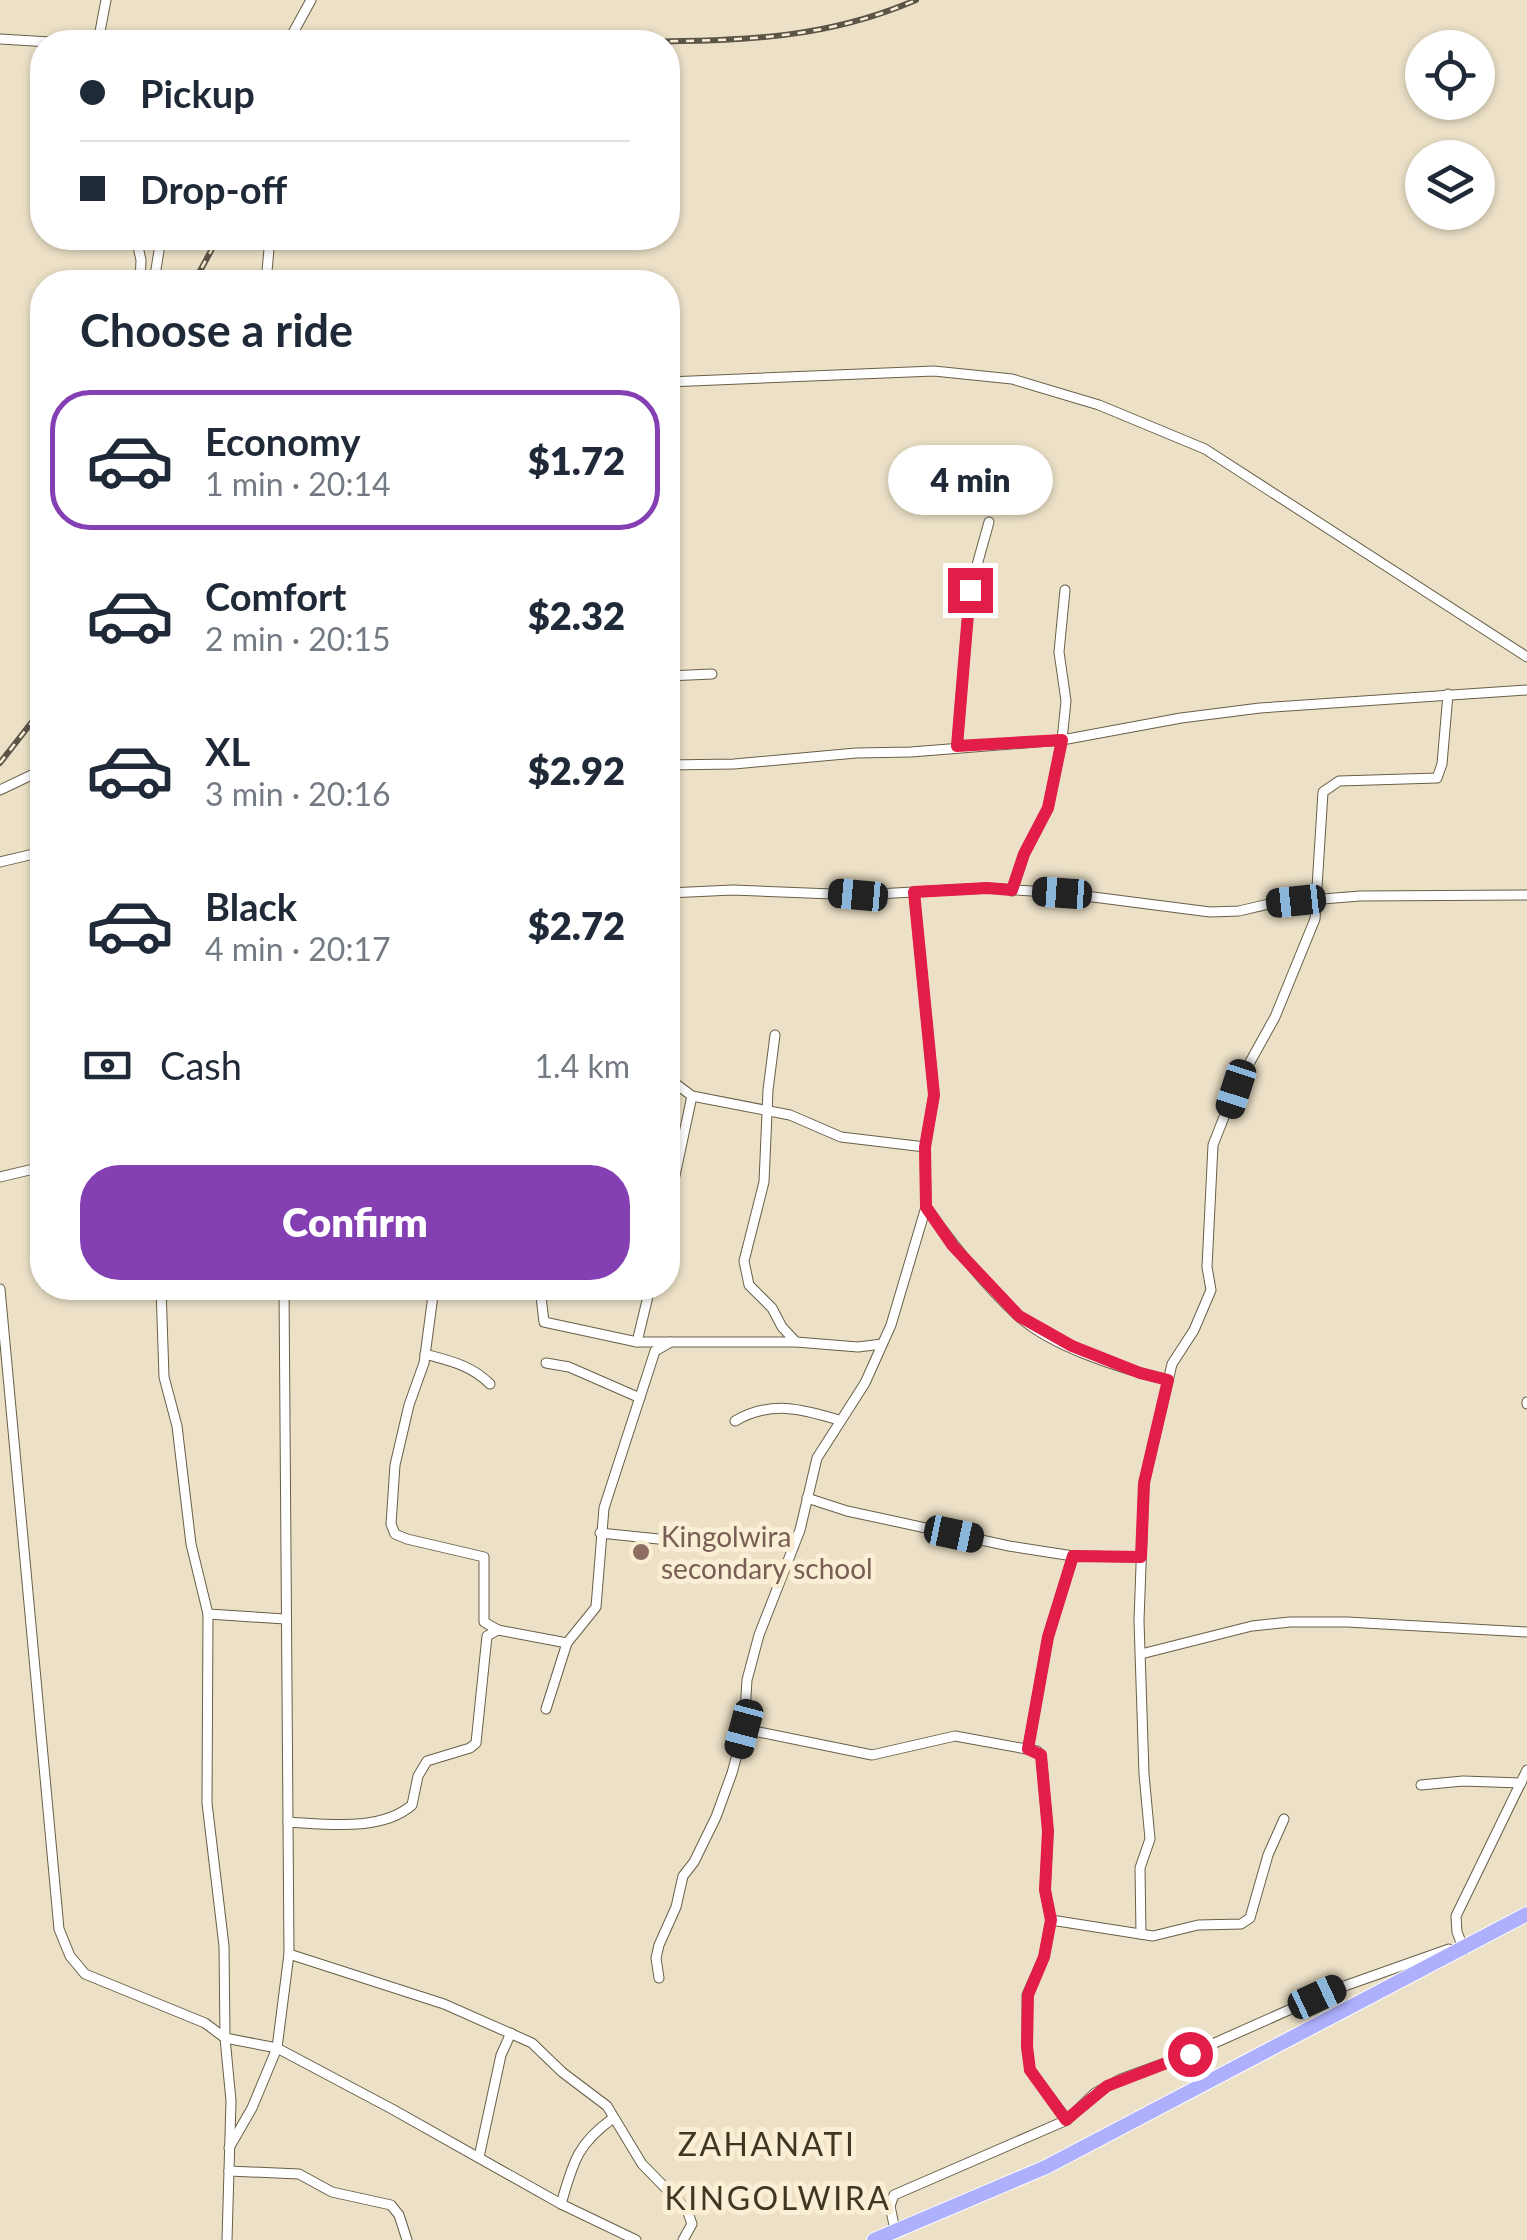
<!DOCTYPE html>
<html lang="en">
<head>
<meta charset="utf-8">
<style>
  :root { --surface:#fff; --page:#f6f6f7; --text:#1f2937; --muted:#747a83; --line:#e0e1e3; --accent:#843fb3 }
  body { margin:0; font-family:Lato,sans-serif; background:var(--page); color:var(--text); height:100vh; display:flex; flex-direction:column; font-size:38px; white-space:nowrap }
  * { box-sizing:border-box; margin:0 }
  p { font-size:32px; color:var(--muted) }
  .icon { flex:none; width:55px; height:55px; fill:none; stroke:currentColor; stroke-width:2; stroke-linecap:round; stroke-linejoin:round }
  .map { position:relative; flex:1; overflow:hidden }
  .details { position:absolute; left:30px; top:270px; width:650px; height:1030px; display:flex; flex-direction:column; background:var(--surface); border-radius:40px; box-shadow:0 2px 8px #0004 }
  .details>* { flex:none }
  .guide { position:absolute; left:30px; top:30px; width:650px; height:220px; border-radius:40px; box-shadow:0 2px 8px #0004; display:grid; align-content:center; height:220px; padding:0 50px; background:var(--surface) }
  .tools { position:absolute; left:1405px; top:30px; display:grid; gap:20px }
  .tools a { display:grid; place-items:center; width:90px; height:90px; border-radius:50%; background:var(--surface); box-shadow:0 2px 8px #0004; font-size:50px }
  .end { position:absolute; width:45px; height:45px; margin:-22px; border:12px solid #e11d48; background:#fff; box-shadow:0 0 0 5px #fff }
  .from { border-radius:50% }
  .bubble { position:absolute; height:70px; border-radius:35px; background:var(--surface); box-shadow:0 2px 8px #0004; font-size:32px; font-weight:800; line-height:70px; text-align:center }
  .car { position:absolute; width:30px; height:60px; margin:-30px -15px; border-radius:12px; box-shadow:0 0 8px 2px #0007; background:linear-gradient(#222 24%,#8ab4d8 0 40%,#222 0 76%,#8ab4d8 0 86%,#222 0) }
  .guide b { display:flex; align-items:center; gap:35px; height:95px; font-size:38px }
  .guide b+b { border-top:2px solid var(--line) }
  .guide i { width:25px; height:25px; background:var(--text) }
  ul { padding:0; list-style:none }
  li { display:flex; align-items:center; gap:30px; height:140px; margin:0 20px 15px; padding:0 30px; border:5px solid transparent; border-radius:40px }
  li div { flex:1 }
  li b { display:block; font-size:38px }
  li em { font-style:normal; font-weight:800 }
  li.active { border-color:var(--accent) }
  li>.icon { width:90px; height:90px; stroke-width:1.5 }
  h2 { padding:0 50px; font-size:45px; line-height:120px }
  .pay { display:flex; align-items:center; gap:25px; height:110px; padding:0 50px; font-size:38px }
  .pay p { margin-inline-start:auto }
  .primary-button { display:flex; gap:20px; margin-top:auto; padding:20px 50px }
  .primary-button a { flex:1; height:115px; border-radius:40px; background:var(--accent); color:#fff; font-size:40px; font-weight:800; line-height:115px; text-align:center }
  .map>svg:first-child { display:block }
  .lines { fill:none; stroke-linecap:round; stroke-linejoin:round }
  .minor-casing { stroke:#695f48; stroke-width:11 }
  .trunk-casing { stroke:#fff; stroke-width:16 }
  .minor { stroke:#fff; stroke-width:9 }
  .trunk { stroke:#aeb0fe; stroke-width:14 }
  .rail-casing { stroke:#5b5548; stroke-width:6 }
  .rail { stroke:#faeed4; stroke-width:2.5; stroke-dasharray:8; stroke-linecap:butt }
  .route { stroke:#e11d48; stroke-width:12 }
  .education-dot { fill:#8d6e63; stroke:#faeed4; stroke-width:4 }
  .labels { text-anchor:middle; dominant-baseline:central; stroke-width:10; stroke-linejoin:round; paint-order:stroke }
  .education-label { font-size:28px; fill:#785e54; stroke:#faeed4; text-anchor:start }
  .quarter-label { font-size:32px; letter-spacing:2.5px; fill:#403722; stroke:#faeed4 }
</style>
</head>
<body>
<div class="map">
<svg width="1527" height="2240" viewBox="0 0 1527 2240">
  <rect width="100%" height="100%" fill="#ece1c7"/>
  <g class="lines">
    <defs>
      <g id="minor">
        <path d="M98,38L121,42"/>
        <path d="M0,39L50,42"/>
        <path d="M98,42L106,0"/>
        <path d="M288,42L311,0"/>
        <path d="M136,238L141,260L140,282"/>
        <path d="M154,282L161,238"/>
        <path d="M266,282L270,238"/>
        <path d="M668,382L934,371L1012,379L1099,405L1205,449L1527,657"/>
        <path d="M668,676L712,674"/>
        <path d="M957,746L970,590L989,522"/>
        <path d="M668,765L734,764L856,753L911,752L1062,740L1181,718L1260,708L1527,690"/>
        <path d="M0,790L42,770"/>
        <path d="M0,862L42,852"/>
        <path d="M1012,891L1024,854L1048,808L1062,740L1066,701L1059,652L1065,590"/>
        <path d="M668,893L733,890L858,895L987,888L1062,893L1210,912L1239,911L1273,903L1360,896L1527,895"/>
        <path d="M775,1035L768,1090L764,1182L744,1261L749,1285L772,1308L782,1327L796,1342"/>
        <path d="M668,1078L692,1096L790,1115L841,1137L925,1147"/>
        <path d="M0,1177L42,1167"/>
        <path d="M926,1207C953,1245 983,1283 1017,1315C1052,1347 1122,1369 1168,1380"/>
        <path d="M668,1208L692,1096"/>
        <path d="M161,1288L164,1377L177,1426L191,1544L208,1614L207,1803L224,1946L225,2038L277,2048L392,2109L561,2204L636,2240"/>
        <path d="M434,1288L424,1363L409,1405L395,1465L391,1524L395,1534L407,1539L484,1557V1622L498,1630L567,1643"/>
        <path d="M540,1288L544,1322L637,1342H796L858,1347L882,1344"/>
        <path d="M0,1289L59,1929L70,1956L85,1974L205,2023L225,2038L231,2101L227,2240"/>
        <path d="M637,1342L650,1288"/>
        <path d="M425,1354C450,1361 471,1365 490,1384"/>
        <path d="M546,1363L569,1367L640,1398"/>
        <path d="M1527,1404V1402"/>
        <path d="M735,1421C771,1400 802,1409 839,1420"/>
        <path d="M807,1498L847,1511L1009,1546L1073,1556L1141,1557"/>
        <path d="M600,1533L678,1541"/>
        <path d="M208,1614L285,1619"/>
        <path d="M1141,1654L1252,1626L1290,1622H1347L1527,1632"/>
        <path d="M546,1709L567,1643L596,1607L604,1508L655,1351L671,1342"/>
        <path d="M744,1729L872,1755L955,1736L1037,1751L1041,1755L1048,1831L1045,1890L1051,1920L1044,1957L1027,1995V2047L1030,2070L1067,2120"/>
        <path d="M1028,1749L1048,1637L1073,1556"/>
        <path d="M1421,1785L1463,1781L1521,1783"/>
        <path d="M288,1822C326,1824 381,1832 412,1805L418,1776L427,1761L470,1748L476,1743L487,1636L498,1630"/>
        <path d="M1051,1920L1153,1936L1198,1925L1241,1924L1250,1918L1268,1855L1284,1819"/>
        <path d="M1141,1934L1140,1868L1150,1839L1144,1774L1139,1621L1144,1483L1172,1364L1194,1330L1211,1290L1207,1267L1213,1145L1235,1089L1275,1017L1315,919L1323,792L1339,781L1437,778L1442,764L1448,694"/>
        <path d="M1464,1950L1457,1932L1456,1916L1527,1770"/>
        <path d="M289,1954L444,2004L532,2043L562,2072L607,2106L642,2164L687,2210L692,2224L683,2240"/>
        <path d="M659,1978L656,1958L659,1945L676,1907L683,1876L694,1862L716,1817L732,1773L744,1729L747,1680L759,1635L800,1530L817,1458L865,1383L891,1325L926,1207L925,1147L934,1095L914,892"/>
        <path d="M229,2148L252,2108L277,2048L289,1954L284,1288"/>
        <path d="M479,2157L501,2055L511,2033"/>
        <path d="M229,2171L299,2174L332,2192L391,2205L399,2215L407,2240"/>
        <path d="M561,2204C573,2164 576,2145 612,2119"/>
        <path d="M895,2230L890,2206L894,2195L1067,2120L1095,2093L1121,2079L1190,2054L1336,1989L1449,1949"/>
      </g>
      <path id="trunk" d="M874,2240L1046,2167L1527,1914"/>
    </defs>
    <use href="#minor" class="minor-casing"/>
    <use href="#trunk" class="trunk-casing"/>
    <use href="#minor" class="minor"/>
    <use href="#trunk" class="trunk"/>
    <defs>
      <g id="rail">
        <path d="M622,42C729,40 816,43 916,0"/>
        <path d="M194,282L218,238"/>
        <path d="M0,763L42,709"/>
      </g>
    </defs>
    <use href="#rail" class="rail-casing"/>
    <use href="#rail" class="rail"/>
  </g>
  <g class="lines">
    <path class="route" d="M970,590L957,746L1062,740L1048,808L1024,854L1012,890L987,888L914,892L934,1095L925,1147L926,1207L953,1246L1019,1316L1072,1346L1140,1373L1168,1380L1144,1483L1141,1557L1073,1556L1048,1637L1028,1749L1041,1755L1048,1831L1045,1890L1051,1920L1044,1957L1028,1995L1027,2047L1030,2070L1066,2120L1107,2086L1190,2054"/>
  </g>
  <circle class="education-dot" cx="641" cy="1552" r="10"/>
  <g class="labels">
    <g class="education-label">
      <text x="661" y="1536">Kingolwira<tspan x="661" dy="32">secondary school</tspan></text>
    </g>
    <g class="quarter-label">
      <text x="767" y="2143">ZAHANATI</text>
      <text x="778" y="2197">KINGOLWIRA</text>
    </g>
  </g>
</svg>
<div class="tools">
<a><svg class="icon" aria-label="locate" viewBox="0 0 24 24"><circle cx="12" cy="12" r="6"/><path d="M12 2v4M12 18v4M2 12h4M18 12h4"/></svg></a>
<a><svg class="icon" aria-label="layers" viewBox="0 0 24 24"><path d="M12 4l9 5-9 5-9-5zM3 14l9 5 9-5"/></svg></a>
</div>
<i class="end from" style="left:1190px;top:2054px"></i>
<i class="end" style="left:970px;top:590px"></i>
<div class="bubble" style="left:888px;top:445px;width:165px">4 min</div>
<i class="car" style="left:1062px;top:893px;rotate:274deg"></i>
<i class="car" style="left:858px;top:895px;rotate:275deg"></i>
<i class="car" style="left:1296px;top:901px;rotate:264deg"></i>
<i class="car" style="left:1236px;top:1089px;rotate:198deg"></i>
<i class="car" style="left:954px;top:1534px;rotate:102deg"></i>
<i class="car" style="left:744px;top:1729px;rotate:195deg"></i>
<i class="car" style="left:1317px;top:1997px;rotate:65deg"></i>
<div class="guide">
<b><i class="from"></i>Pickup</b>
<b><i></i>Drop-off</b>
</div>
<section class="details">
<h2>Choose a ride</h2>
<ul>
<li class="active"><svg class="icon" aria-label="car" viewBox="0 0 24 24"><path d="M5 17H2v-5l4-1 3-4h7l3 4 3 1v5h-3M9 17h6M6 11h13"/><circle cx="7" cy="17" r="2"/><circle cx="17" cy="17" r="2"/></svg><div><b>Economy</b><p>1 min · 20:14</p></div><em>$1.72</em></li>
<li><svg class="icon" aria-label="car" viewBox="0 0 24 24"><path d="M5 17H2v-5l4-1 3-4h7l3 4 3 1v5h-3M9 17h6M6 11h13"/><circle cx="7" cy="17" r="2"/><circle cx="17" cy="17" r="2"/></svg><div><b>Comfort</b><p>2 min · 20:15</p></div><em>$2.32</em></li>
<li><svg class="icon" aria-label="car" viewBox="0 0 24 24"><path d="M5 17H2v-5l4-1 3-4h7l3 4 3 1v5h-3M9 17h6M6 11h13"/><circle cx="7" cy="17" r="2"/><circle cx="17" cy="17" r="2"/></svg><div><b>XL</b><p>3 min · 20:16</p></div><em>$2.92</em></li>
<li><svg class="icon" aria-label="car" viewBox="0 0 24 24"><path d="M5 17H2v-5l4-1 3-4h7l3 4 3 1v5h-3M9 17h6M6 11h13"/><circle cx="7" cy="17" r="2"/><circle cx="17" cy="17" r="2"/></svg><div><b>Black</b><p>4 min · 20:17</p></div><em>$2.72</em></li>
</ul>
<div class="pay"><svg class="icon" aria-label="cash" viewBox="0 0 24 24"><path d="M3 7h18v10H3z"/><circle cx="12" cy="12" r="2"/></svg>Cash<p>1.4 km</p></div>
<div class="primary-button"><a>Confirm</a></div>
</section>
</div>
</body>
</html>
